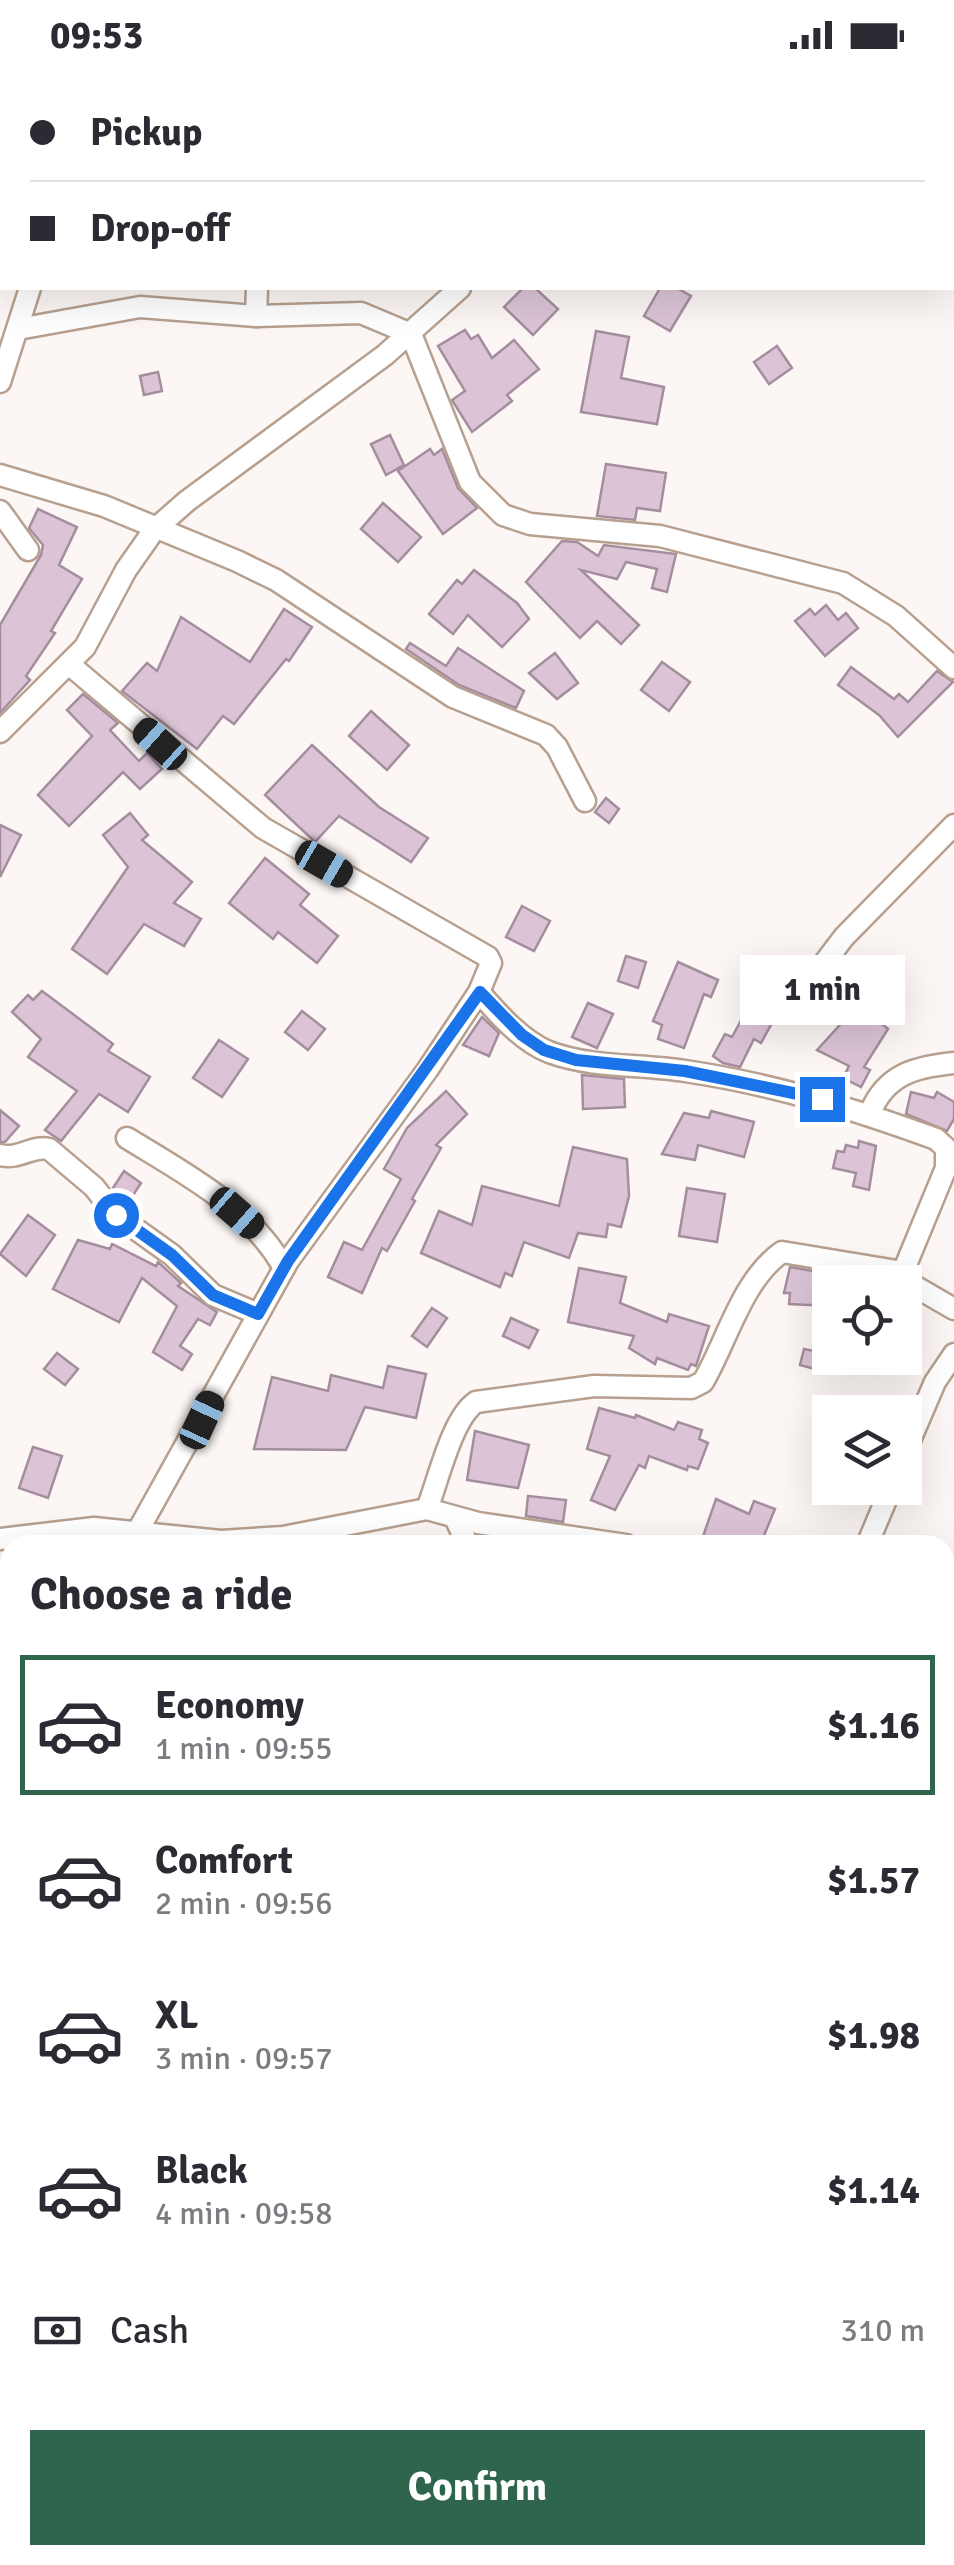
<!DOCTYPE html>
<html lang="en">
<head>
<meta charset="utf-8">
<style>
  :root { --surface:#fff; --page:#f7f7f7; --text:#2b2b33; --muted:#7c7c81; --line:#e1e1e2; --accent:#2e654c }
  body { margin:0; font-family:Signika,sans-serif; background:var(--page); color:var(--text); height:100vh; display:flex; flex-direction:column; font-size:38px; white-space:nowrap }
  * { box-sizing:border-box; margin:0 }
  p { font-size:32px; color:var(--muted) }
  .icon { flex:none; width:55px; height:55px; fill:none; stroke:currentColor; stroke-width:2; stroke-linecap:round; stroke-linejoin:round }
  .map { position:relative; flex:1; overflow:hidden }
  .panel { position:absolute; left:0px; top:1465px; width:955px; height:1030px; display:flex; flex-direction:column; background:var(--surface); border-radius:30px 30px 0 0; box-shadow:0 10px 40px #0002 }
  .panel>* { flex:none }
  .hud { position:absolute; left:0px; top:0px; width:955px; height:220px; box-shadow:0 10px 40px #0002; display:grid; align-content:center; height:220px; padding:0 30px; background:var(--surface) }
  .fabs { position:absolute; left:812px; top:1195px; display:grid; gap:20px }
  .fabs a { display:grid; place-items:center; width:110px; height:110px; border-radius:0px; background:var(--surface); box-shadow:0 10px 40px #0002; font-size:50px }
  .end { position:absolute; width:45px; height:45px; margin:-22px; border:12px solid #1a73e8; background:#fff; box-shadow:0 0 0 5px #fff }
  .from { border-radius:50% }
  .bubble { position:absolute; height:70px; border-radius:0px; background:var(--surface); box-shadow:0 10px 40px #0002; font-size:32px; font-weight:700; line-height:70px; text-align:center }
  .car { position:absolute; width:30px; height:60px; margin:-30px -15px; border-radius:12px; box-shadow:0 0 8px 2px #0007; background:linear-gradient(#222 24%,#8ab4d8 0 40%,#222 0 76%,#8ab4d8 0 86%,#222 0) }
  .hud b { display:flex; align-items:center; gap:35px; height:95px; font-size:38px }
  .hud b+b { border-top:2px solid var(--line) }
  .hud i { width:25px; height:25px; background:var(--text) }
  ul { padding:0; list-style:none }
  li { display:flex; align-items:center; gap:30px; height:140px; margin:0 20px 15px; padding:0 10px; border:5px solid transparent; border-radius:0px }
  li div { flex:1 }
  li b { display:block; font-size:38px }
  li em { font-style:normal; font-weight:700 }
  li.selected { border-color:var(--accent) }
  li>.icon { width:90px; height:90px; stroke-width:1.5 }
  h2 { padding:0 30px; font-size:45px; line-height:120px }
  .pay { display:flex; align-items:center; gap:25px; height:110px; padding:0 30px; font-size:38px }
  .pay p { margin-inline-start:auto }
  .action { display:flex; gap:20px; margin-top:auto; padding:20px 30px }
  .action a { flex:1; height:115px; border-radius:0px; background:var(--accent); color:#fff; font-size:40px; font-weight:700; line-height:115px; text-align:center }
  .status { display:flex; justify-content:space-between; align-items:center; height:70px; padding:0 50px; background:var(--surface); direction:ltr }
  .status svg { height:28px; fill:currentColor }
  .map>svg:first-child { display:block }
  .building { fill:#dcc4d6; stroke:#a48e9e; stroke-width:2.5 }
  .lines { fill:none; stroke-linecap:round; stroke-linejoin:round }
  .street-casing { stroke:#b7a08f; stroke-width:25 }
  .street { stroke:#fff; stroke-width:20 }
  .route { stroke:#1a73e8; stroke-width:12 }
</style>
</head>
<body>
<div class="status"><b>09:53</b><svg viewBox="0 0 49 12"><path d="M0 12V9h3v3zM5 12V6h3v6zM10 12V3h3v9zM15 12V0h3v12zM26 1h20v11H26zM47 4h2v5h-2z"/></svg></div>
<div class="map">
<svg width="954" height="2495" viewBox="0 0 954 2495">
  <rect width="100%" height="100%" fill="#fcf7f4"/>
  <g class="building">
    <path d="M523,218H535L558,239L533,265L504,237Z"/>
    <path d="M660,218H677L691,226L670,261L644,246Z"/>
    <path d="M465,260L471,269L478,265L492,288L514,270L539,299L507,325L512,331L472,362L452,330L465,321L438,276Z"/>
    <path d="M596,261L629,267L621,308L664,317L657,354L581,342Z"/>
    <path d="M777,276L792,298L769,314L754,292Z"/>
    <path d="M158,302L162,321L144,325L140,306Z"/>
    <path d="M390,365L404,395L386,405L371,374Z"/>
    <path d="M430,379L434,385L442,379L458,418L477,438L443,464L398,401Z"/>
    <path d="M606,394L666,403L660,441L637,438L635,450L597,446Z"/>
    <path d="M383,433L421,467L398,492L361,459Z"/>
    <path d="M38,439L77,457L59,495L82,509L51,561L55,563L26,606L30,610L0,643V555L41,485L43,475L29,458Z"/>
    <path d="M562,471L577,472L598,486L604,475L676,484L667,522L652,518L657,499L626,492L617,509L581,500L639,555L621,574L597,551L580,568L526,512Z"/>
    <path d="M474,500L517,533L529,549L502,577L468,545L453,564L429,544L457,510L462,514Z"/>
    <path d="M826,535L838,550L846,543L858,558L825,586L795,551L810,539L815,545Z"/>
    <path d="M284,539L312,557L289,591L286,589L234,654L223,646L197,679L122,621L147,593L157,601L181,547L250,592Z"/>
    <path d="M410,573L446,596L458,578L524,621L516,638L459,615L406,579Z"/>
    <path d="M555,583L578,613L557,629L529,603Z"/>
    <path d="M662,592L690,612L669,641L641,620Z"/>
    <path d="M851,597L894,629L899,624L908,632L937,601L953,612L898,667L879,645L838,615Z"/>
    <path d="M83,624L118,653L110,660L139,691L147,683L162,699L140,719L123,702L69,756L38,725L92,666L67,640Z"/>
    <path d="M371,641L409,675L387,700L349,666Z"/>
    <path d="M312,675L379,737L428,768L411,792L339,746L315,772L265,725Z"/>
    <path d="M606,728L619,739L609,753L595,742Z"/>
    <path d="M130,743L148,765L142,770L192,812L174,833L201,849L184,876L144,854L107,904L72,879L128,797L103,765Z"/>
    <path d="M0,755L21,765L0,807Z"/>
    <path d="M265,788L309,824L300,835L338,866L317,893L278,862L273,869L229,833Z"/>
    <path d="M522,836L550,851L534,881L506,867Z"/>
    <path d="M626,886L646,892L638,918L618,911Z"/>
    <path d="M678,892L718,910L711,927L704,924L684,978L658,969L662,955L653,951Z"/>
    <path d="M778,896L828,922L806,952L782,935L761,973L754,969L740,997L723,993L713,986L725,964L732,967L745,943L753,948L767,923L761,919Z"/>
    <path d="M42,921L113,974L108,981L150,1007L128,1042L99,1024L61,1071L45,1060L77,1021L28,987L41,969L12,942L28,925L33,930Z"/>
    <path d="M588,933L613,944L597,978L572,967Z"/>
    <path d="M859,934L888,959L864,997L870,1000L861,1017L843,1008L849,996L817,980Z"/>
    <path d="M302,941L325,959L308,980L285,962Z"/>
    <path d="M482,947L499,963L489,986L463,975Z"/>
    <path d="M219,970L248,989L222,1027L193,1008Z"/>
    <path d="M582,1005L624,1009L625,1037L583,1039Z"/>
    <path d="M446,1021L467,1044L436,1075L441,1078L412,1129L415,1131L387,1181L382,1178L362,1223L328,1207L344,1172L362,1180L401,1109L384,1099L407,1058Z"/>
    <path d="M911,1022L934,1028L937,1022L954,1032V1049L947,1061L906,1044Z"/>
    <path d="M0,1040L19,1056L5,1072H0Z"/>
    <path d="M711,1041L754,1052L744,1087L698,1075L695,1090L662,1084L684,1043L709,1048Z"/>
    <path d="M859,1071L876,1076L869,1120L853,1116L856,1103L833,1098L837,1081L844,1082L846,1075L858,1078Z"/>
    <path d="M573,1077L627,1089L629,1126L621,1157L608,1154L606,1167L578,1163L569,1188L524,1172L512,1206L505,1203L500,1217L421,1183L439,1141L472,1155L482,1116L559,1136Z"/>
    <path d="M124,1101L141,1113L130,1130L113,1118Z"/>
    <path d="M687,1118L725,1124L717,1172L679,1166Z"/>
    <path d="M28,1145L55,1165L26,1206L0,1184Z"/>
    <path d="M78,1170L110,1179L112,1174L156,1196L158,1192L181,1213L178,1216L217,1242L210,1255L198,1249L180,1276L192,1284L182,1300L153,1282L177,1236L142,1208L119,1252L53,1219Z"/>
    <path d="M790,1197L830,1204V1236L789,1234L790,1223H784Z"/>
    <path d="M579,1198L626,1207L620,1233L667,1252L669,1244L709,1256L696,1296L691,1294L688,1300L657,1288L655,1294L629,1278L634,1266L568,1252Z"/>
    <path d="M432,1238L447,1248L427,1277L412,1266Z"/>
    <path d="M511,1248L538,1260L529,1278L503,1266Z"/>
    <path d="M804,1279L819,1282L815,1299L800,1295Z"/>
    <path d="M57,1283L78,1299L65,1315L44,1299Z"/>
    <path d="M388,1296L426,1304L416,1348L365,1337L346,1380L254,1379L272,1307L328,1321L331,1305L383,1318Z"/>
    <path d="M599,1338L635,1348L636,1345L674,1360L678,1352L702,1360L699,1369L708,1373L698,1399L688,1396L687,1400L649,1386L645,1398L639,1395L615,1440L591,1430L610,1386L587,1379Z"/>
    <path d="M475,1361L529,1375L518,1418L467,1410Z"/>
    <path d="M33,1377L62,1386L48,1428L19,1418Z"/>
    <path d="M528,1426L566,1430L563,1452L526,1446Z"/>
    <path d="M716,1429L749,1444L754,1431L775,1439L760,1475H700Z"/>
  </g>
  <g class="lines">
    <defs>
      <g id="street">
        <path d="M123,0V2"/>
        <path d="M305,2L307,0"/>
        <path d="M587,2L588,0"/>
        <path d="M256,246L257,218"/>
        <path d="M18,259L140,237L256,246L361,243L411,264L470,412L503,445L530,454L660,466L843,513L896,546L954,598"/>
        <path d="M0,312L30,218"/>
        <path d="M0,405L104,436L237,491L276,510L453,627L546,665L557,677L585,731"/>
        <path d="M0,441L28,480"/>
        <path d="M70,595L263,758L488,887L491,893L479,922L428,999L288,1191L130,1475"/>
        <path d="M0,662L85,577L126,500L154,460L187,431L385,285L460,218"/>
        <path d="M819,900L844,867L954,755"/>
        <path d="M479,922C498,944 522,971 549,982C592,998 640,994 685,1001C773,1014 854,1039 936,1069L946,1078V1098L903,1202L909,1213L954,1239"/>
        <path d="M870,1043C886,1004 915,997 954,993"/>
        <path d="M127,1068C184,1103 251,1138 284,1198"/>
        <path d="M0,1085C19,1090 32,1075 49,1079L94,1117L116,1145L172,1185L213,1225L258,1244"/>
        <path d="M905,1382L935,1312L954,1284"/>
        <path d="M427,1439C438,1411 452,1348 476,1332L594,1316L691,1318L703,1312C727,1271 742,1210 782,1182L903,1202"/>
        <path d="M455,1448L468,1475"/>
        <path d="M0,1469L94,1458L221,1471L283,1467L427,1439L478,1453L626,1475"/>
        <path d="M867,1475L891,1418"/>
        <path d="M945,1587L954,1588"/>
        <path d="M945,1864L954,1872"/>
        <path d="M0,2100L10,2098"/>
        <path d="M356,2495L363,2485"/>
      </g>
    </defs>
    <use href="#street" class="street-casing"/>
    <use href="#street" class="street"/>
  </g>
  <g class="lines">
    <path class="route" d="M116,1145L172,1185L213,1225L258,1244L288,1191L480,922L522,965L544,980L576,990L685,1001L822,1029"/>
  </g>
</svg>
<div class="fabs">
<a><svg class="icon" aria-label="locate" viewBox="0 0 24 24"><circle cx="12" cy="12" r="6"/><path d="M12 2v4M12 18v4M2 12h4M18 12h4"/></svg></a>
<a><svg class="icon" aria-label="layers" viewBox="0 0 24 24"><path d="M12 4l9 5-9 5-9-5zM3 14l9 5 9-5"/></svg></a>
</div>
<i class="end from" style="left:116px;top:1145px"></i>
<i class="end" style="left:822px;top:1029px"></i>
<div class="bubble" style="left:740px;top:885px;width:165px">1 min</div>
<i class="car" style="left:160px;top:674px;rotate:312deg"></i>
<i class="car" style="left:324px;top:794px;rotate:120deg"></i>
<i class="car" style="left:237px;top:1143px;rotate:131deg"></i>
<i class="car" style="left:202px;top:1350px;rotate:25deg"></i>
<div class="hud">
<b><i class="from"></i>Pickup</b>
<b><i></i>Drop-off</b>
</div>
<section class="panel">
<h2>Choose a ride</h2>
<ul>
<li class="selected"><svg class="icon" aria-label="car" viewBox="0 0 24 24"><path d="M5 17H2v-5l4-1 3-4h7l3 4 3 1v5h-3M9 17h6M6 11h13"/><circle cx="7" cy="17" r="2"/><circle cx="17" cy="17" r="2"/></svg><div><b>Economy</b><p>1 min · 09:55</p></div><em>$1.16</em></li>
<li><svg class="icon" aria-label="car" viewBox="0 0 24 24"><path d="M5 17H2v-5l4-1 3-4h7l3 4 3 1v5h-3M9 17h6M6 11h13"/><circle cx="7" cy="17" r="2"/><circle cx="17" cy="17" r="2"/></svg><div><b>Comfort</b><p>2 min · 09:56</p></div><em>$1.57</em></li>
<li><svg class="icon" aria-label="car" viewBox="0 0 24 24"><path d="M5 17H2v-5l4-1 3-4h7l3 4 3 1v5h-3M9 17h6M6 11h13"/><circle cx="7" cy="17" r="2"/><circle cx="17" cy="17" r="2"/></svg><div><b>XL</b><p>3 min · 09:57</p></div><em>$1.98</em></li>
<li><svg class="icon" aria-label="car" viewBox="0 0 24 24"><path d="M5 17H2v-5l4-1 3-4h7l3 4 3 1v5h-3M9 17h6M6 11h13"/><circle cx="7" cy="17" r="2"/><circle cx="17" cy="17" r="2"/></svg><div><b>Black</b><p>4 min · 09:58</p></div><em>$1.14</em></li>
</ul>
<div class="pay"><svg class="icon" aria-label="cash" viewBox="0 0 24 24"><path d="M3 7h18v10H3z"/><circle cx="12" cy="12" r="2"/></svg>Cash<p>310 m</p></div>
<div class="action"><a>Confirm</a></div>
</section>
</div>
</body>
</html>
